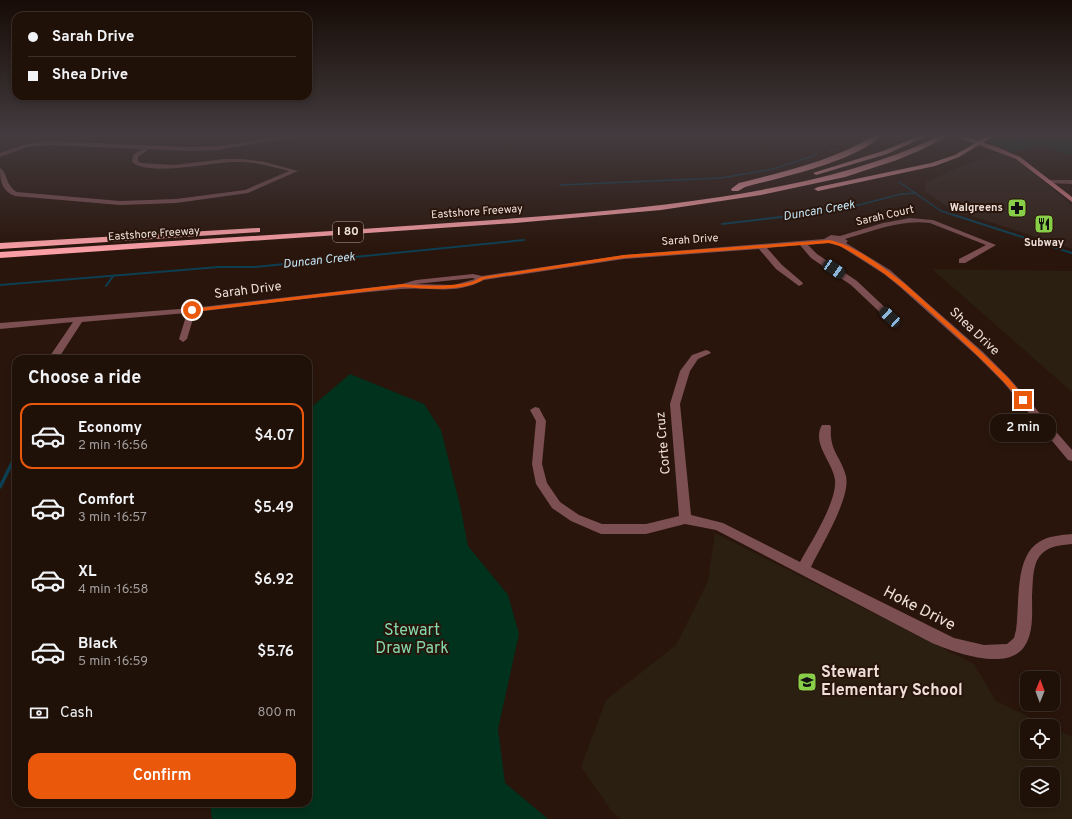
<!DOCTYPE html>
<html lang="en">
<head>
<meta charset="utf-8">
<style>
  :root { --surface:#1f1008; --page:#2c1e16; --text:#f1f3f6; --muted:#a19d9c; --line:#3c3029; --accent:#ea580c }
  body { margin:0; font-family:Overpass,sans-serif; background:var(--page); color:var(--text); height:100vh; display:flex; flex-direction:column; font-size:15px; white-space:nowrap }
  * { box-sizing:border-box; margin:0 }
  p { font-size:13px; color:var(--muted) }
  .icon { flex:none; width:22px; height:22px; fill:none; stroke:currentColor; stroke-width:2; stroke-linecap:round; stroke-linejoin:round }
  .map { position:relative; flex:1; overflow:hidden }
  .details { position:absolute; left:12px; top:355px; width:300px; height:452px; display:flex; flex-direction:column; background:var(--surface); border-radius:12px; box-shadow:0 2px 6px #0003,0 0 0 1px var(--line) }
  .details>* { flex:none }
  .guide { position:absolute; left:12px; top:12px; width:300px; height:88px; border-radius:12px; box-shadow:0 2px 6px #0003,0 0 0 1px var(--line); display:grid; align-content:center; height:88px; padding:0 16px; background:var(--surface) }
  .needle { width:26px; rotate:1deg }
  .tools { position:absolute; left:1020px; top:671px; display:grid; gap:8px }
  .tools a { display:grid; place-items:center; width:40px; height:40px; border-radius:8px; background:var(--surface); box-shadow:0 2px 6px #0003,0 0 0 1px var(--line); font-size:20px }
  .end { position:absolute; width:18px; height:18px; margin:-9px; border:5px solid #ea580c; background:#fff; box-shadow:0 0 0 2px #fff }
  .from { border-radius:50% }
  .bubble { position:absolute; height:28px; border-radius:12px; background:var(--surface); box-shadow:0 2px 6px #0003,0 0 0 1px var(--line); font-size:13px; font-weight:600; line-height:28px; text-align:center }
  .car { position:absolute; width:12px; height:24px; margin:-12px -6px; border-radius:5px; box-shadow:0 0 3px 1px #0007; background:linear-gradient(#222 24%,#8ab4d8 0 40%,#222 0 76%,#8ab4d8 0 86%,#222 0) }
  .guide b { display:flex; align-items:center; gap:14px; height:38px; font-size:15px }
  .guide b+b { border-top:1px solid var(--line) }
  .guide i { width:10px; height:10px; background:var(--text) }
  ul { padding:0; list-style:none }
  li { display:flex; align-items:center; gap:12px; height:66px; margin:0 8px 6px; padding:0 8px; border:2px solid transparent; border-radius:12px }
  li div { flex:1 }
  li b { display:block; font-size:15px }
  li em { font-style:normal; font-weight:600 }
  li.on { border-color:var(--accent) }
  li>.icon { width:36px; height:36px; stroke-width:1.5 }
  h2 { padding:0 16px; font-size:18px; line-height:48px }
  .pay { display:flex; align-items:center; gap:10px; height:44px; padding:0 16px; font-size:15px }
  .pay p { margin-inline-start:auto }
  .button { display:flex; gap:8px; margin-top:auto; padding:8px 16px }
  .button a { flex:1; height:46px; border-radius:12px; background:var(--accent); color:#fff; font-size:16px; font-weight:600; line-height:46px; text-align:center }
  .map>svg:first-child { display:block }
  .commercial { fill:#322119 }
  .education { fill:#2b1f11; fill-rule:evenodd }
  .green { fill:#00321d }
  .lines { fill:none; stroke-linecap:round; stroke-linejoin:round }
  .stream-far2 { stroke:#0d3f53; stroke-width:1.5 }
  .stream-far1 { stroke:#0d3f53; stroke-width:2 }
  .stream { stroke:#0d3f53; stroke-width:3.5 }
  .minor { fill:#7c4f52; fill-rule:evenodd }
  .major { fill:#e0828a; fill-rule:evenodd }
  .highway { fill:#fa9fa6; fill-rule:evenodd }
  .route { fill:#ea580c }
  .labels { text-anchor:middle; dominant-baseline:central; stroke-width:4; stroke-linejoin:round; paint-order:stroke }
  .far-poi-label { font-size:11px; font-weight:bold; fill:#eee0d9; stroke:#29150b; text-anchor:end }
  .far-street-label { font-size:11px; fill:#eee0d9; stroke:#29150b }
  .far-water-label { font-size:12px; font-style:italic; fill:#c4e6f7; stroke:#29150b }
  .shield { fill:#29150b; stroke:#b3a39b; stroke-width:1 }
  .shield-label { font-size:12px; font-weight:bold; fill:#eee0d9 }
  .street-label { font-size:13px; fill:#eee0d9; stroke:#29150b }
  .near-street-label { font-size:16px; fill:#eee0d9; stroke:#29150b }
  .near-park-label { font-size:16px; fill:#84daac; stroke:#29150b }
  .near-poi-label { font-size:16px; font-weight:bold; fill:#eee0d9; stroke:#29150b; text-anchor:start }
</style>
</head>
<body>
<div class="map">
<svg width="1072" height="819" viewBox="0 0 1072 819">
  <rect width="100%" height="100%" fill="#29150b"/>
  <g class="commercial">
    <path d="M820,136H854L847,141L829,143Z"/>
    <path d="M999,152L1022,163L1072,205V249L951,209L925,191L926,182L967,164Z"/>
  </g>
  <g class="education">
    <path d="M932,269L1072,271V392Z"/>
    <path d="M715,533L974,664L996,701L1048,726H1027V752H1053V728L1072,737V819H621L613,813L581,767L606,700L676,645L708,581ZM1027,774H1053V800H1027Z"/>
  </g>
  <g class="green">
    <path d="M991,136H1072V155H1068L1041,144L1014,152L984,140Z"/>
    <path d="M350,374L424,404L441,430L460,505L468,546L508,595L519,634L498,729L505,783L548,819H212L210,803H308V410Z"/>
  </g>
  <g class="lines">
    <g class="stream-far2">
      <path d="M811,136L830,149L837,150"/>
      <path d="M899,182L941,211L957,216"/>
      <path d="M560,185L721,178L773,169L813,156L817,152"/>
      <path d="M793,216L859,205L901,194L916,193"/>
    </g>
    <g class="stream-far1">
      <path d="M954,215L1072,253"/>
      <path d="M722,224L799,215"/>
      <path d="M0,285L219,267H255L524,240"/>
      <path d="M106,286L113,276"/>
    </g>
    <path class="stream" d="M0,487L16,455"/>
    <g class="minor">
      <path d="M287,136H300L218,150L188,151L149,149L138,157V161L141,163L174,165L224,159H243L265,162L298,171L248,193L176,203L120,205L15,196C2,191 0,181 0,168C8,173 5,185 17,192L120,201L176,199L245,190L289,171C272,167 254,161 235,162C212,162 150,177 132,162L133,155L142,149L48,145L27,147L0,157V153L26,144L48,141L188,147L218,146Z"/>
      <path d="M1049,180H1072V184L1047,183V181Z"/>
      <path d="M910,218L933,220L996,245L965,263H959V259L986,245L930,223C901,219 873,231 845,239L848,241L846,243L890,270L982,351L1009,378L1072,450V461L1068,460L1003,382L976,355L900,287L884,274L840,246L828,243L808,245L817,254L857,281L893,315L894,317L893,319H887L851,285L811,258L800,245L767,248L782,265L802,282L803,284L799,286L776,269L759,249L624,259L484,280C454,296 431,286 401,289C332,295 264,304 195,312L187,339L183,342L179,339L187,313L82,322L58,359H48L73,322L0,329V323L192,308L402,284L416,280L473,274L482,276L624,255L824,239L831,235L840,236L883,223ZM475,279L454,285L416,284L473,278Z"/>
      <path d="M706,350L709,351L711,353L698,359L690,371L680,404L691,515L723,523L800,562C811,542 837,502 835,480C833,462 811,444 822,425H830L831,427C829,451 841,456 846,476C851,498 821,546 811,567L954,638L984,645L1007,644L1014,638L1016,630C1020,604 1014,557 1039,542C1048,536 1061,535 1072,534V544C1060,545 1047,546 1039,557C1032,567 1033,584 1032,596C1032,612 1034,633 1024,647C1006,672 954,652 932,643L716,530L685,524L646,534H601L571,521L552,508L536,484L532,464L536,421L530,410L535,407L539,408L546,421L542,464L547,483L560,502L579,515L602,524H646L679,516L670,404L680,371L692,355Z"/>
    </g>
    <path class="major" d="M955,136H963L997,147L1020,157L1072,197V202L1016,159Z"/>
    <g class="highway">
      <path d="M874,136H881C854,162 782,177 745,187L738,191H732L731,189L739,183C786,171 832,161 874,136Z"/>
      <path d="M919,136H927L887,154L816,175L813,173L883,151Z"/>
      <path d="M940,136H948L923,149L897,160L845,177L761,195L661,210L515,223L0,258V252C154,242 309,233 463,222C549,216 635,210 720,197C796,185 870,169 940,136Z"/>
      <path d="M987,136H994L959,157L935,166L818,191L814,189L818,187L931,163L955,155Z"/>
      <path d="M257,228H260V232L0,249V243Z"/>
    </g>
  </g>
  <linearGradient id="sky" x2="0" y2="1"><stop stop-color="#170c06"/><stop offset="0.54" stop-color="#433b3f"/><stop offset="1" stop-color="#433b3f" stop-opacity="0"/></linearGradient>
  <rect width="1072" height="251" fill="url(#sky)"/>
  <path class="route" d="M829,240C855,245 884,268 905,284L981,352L1008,378L1025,398V401H1021C998,374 973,351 947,327C920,303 895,279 864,260C852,253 842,245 829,243L624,258L484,279C464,292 427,289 403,287L192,312L189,310L192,309L403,284C425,286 450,287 471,282C475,281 479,278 482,277L624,255Z"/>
  <defs>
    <symbol id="pharmacy-square" viewBox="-11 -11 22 22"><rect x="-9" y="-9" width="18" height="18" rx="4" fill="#89ce48" stroke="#29150b"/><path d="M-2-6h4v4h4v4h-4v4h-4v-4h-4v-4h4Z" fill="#111"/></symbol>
    <symbol id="restaurant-square" viewBox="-11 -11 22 22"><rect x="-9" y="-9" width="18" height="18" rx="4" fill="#89ce48" stroke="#29150b"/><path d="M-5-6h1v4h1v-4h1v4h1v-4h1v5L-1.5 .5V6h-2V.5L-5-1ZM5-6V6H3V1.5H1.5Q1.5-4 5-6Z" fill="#111"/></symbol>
    <symbol id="school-square" viewBox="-11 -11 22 22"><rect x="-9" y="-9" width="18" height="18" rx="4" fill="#89ce48" stroke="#29150b"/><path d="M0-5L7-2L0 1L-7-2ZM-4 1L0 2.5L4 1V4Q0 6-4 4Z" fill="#111"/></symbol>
  </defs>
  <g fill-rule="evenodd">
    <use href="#pharmacy-square" x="1006" y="197" width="22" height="22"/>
    <use href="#restaurant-square" x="1033" y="213" width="22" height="22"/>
    <use href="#school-square" x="796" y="671" width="22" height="22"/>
  </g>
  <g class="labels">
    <g class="far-poi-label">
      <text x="1003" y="208">Walgreens</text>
      <text x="1044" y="243" text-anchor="middle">Subway</text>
    </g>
    <g class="far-street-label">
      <text transform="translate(477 212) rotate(-4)">Eastshore Freeway</text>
      <text transform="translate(885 216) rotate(-13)">Sarah Court</text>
      <text transform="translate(154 234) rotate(-4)">Eastshore Freeway</text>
      <text transform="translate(690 240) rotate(-4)">Sarah Drive</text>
    </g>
    <g class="far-water-label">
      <text transform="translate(819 211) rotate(-10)">Duncan Creek</text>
      <text transform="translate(319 261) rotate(-6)">Duncan Creek</text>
    </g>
    <rect class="shield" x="333" y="222" width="30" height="20" rx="3"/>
    <g class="shield-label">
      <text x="348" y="232">I 80</text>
    </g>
    <g class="street-label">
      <text transform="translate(248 291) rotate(-7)">Sarah Drive</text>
      <text transform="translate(974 332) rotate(43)">Shea Drive</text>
      <text transform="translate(664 443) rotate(-95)">Corte Cruz</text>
    </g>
    <g class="near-street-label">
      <text transform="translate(919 609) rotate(27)">Hoke Drive</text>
    </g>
    <g class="near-park-label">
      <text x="412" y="631">Stewart<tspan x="412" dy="18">Draw Park</tspan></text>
    </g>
    <g class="near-poi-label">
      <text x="821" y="673">Stewart<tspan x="821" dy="18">Elementary School</tspan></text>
    </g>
  </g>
</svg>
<div class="tools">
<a><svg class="needle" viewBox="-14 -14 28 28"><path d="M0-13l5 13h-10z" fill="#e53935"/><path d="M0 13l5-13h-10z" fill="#a19d9c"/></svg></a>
<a><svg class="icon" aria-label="locate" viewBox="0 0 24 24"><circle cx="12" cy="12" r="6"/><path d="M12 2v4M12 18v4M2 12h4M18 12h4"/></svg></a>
<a><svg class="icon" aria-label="layers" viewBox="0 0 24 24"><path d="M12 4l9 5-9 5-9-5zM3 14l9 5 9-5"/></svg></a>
</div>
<i class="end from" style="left:192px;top:310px"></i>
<i class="end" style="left:1023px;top:400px"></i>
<div class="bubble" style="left:990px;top:414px;width:66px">2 min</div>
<i class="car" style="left:834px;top:269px;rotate:124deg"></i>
<i class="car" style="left:890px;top:317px;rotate:313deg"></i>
<div class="guide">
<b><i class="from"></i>Sarah Drive</b>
<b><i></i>Shea Drive</b>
</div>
<section class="details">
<h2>Choose a ride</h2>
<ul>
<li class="on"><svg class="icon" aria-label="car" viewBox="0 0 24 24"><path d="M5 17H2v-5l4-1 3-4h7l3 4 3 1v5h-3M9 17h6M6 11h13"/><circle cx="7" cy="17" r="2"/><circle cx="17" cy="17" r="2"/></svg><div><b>Economy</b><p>2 min · 16:56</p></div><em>$4.07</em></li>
<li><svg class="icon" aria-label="car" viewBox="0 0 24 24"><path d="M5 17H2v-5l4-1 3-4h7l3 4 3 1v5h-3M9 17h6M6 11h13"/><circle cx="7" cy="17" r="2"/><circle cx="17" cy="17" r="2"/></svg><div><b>Comfort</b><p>3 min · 16:57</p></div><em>$5.49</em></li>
<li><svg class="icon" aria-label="car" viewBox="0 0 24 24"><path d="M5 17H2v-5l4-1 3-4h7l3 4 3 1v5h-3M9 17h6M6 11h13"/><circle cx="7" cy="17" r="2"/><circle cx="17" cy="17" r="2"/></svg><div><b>XL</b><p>4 min · 16:58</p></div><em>$6.92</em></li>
<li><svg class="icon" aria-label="car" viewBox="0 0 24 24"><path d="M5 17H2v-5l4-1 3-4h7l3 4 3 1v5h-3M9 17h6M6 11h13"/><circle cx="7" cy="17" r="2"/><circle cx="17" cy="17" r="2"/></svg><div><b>Black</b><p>5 min · 16:59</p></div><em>$5.76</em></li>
</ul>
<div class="pay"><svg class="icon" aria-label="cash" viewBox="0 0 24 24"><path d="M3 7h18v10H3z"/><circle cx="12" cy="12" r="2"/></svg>Cash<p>800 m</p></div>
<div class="button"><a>Confirm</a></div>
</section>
</div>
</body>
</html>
